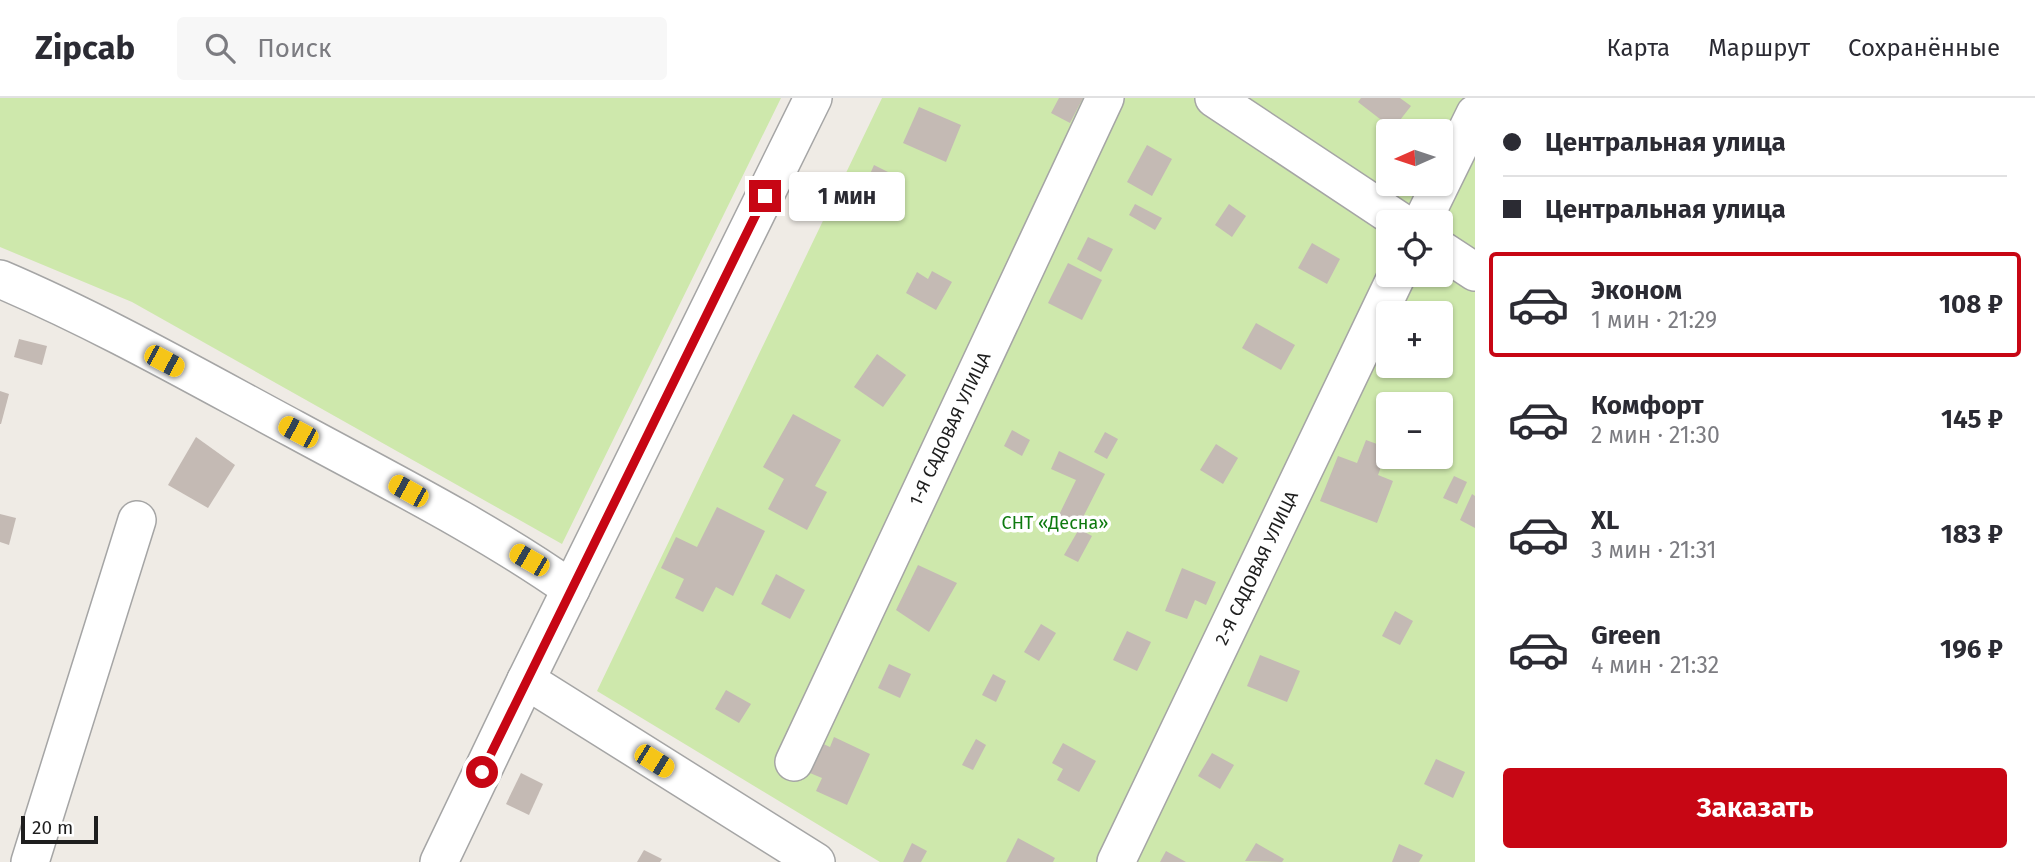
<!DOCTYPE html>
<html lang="ru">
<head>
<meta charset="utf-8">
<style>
  :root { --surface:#fff; --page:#f7f7f7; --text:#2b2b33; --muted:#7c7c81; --line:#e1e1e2; --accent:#c70614 }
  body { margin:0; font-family:"Fira Sans",sans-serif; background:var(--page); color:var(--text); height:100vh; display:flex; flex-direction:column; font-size:26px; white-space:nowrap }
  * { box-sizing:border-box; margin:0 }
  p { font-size:23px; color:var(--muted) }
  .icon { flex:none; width:38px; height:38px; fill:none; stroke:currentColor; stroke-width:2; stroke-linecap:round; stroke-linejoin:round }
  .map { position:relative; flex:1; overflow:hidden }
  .sheet { display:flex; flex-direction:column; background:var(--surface); width:560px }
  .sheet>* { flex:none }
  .guide { display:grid; align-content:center; height:154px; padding:0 28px; background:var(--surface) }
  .needle { width:46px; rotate:267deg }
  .tools { position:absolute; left:1376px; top:21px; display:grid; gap:14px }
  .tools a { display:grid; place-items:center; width:77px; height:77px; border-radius:7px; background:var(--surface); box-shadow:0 2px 5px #0004; font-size:35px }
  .scale { position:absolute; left:21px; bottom:18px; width:77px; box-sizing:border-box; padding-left:7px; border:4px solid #1e1e1e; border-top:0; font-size:19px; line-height:24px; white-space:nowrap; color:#1e1e1e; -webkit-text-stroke:5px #fff; paint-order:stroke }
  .end { position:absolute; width:32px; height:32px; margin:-16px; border:9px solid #c70614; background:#fff; box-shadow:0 0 0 4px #fff }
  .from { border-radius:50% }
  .bubble { position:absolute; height:49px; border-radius:7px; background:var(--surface); box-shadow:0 2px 5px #0004; font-size:23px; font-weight:700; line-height:49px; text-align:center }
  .car { position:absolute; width:21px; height:42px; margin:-21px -10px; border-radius:9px; box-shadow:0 0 5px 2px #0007; background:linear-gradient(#f5c518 24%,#345 0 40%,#f5c518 0 76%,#345 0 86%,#f5c518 0) }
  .guide b { display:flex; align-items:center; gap:24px; height:66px; font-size:26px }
  .guide b+b { border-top:2px solid var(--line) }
  .guide i { width:18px; height:18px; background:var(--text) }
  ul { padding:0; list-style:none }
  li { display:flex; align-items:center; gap:21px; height:105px; margin:0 14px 10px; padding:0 14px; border:4px solid transparent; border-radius:7px }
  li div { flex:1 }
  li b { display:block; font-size:26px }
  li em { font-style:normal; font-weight:700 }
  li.current { border-color:var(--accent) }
  li>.icon { width:63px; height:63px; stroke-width:1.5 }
  .primary-button { display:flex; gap:14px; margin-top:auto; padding:14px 28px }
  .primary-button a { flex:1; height:80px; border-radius:7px; background:var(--accent); color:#fff; font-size:28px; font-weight:700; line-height:80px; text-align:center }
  header { display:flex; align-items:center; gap:42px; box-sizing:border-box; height:98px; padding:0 35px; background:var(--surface); border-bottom:2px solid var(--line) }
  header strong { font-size:33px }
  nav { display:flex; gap:38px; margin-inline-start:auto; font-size:24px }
  .search { width:490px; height:63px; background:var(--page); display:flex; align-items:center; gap:18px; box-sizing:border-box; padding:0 24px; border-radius:7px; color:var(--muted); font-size:26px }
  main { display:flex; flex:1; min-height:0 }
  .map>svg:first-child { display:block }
  .grass { fill:#cee8ac; fill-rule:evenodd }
  .building { fill:#c4bab4 }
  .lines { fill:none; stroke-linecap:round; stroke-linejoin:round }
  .minor-casing { stroke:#a5a5a5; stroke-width:40 }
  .minor { stroke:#fff; stroke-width:37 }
  .route { stroke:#c70614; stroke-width:9 }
  .labels { text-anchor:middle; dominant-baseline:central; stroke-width:7; stroke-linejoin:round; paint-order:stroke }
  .street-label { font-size:18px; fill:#1e1e1e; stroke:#fff }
  .park-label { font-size:18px; fill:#0e7a0f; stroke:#fff }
</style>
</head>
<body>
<header>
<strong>Zipcab</strong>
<div class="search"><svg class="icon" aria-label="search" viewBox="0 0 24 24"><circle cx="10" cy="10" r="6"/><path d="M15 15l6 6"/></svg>Поиск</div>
<nav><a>Карта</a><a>Маршрут</a><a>Сохранённые</a></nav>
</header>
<main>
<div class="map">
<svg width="1475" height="764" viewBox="0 0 1475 764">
  <rect width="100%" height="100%" fill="#efebe5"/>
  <g class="grass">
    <path d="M0,0H781L562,446L132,204L0,149Z"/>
    <path d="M882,0H1475V764H880L597,593ZM1388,33H1440V86H1388ZM1388,124H1440V177H1388ZM1388,215H1440V268H1388ZM1388,306H1440V359H1388Z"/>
  </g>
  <g class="building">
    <path d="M1059,0H1083L1070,25L1051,15Z"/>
    <path d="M1361,0H1400L1411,8L1393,31L1358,4Z"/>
    <path d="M919,9L961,27L946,64L903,45Z"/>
    <path d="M1147,47L1172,61L1152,98L1127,84Z"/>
    <path d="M874,67L900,80L893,95L867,83Z"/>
    <path d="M1135,106L1162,120L1155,132L1129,117Z"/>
    <path d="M1229,106L1246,118L1232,139L1215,127Z"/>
    <path d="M1088,139L1113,151L1101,174L1077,161Z"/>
    <path d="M1312,145L1340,161L1327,186L1298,170Z"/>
    <path d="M1068,165L1102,182L1082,222L1048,205Z"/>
    <path d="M932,173L952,184L936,212L906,195L917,174L928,181Z"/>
    <path d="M1256,225L1295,247L1281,272L1242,250Z"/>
    <path d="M19,241L47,248L42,267L14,259Z"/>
    <path d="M877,256L906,277L883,309L854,289Z"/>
    <path d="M1404,268H1429L1423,278Z"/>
    <path d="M0,293L9,296L1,326H0Z"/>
    <path d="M793,316L841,342L815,388L827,394L807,432L768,411L784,381L763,369Z"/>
    <path d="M1012,332L1030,342L1022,358L1004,348Z"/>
    <path d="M1105,334L1118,341L1107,361L1094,354Z"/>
    <path d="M196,339L235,367L208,410L168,387Z"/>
    <path d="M1366,342L1388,350L1378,377L1393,383L1377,425L1320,403L1338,358L1357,365Z"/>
    <path d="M1216,346L1238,360L1223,386L1200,372Z"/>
    <path d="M1059,353L1105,376L1078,429L1058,419L1076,382L1051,371Z"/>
    <path d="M1454,378L1467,384L1457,406L1443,400Z"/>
    <path d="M1472,396L1475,398V430L1460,422Z"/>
    <path d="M717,409L765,433L733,498L716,489L703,514L675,500L684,481L661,470L676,439L697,449Z"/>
    <path d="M0,416L16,420L9,447L0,444Z"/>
    <path d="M1079,431L1092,438L1078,464L1064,457Z"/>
    <path d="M918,467L957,485L929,534L896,512Z"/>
    <path d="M1182,470L1216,484L1206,507L1195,502L1187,521L1165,513Z"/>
    <path d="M776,476L805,492L790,521L761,506Z"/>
    <path d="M1395,513L1413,523L1400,547L1382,538Z"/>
    <path d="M1041,526L1056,535L1039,563L1024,554Z"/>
    <path d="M1127,533L1151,544L1137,573L1113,562Z"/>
    <path d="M1260,557L1300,573L1287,604L1247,588Z"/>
    <path d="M889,566L911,576L900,600L878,590Z"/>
    <path d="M993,576L1006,583L996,604L982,597Z"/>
    <path d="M726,592L751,606L739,625L715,611Z"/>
    <path d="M834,639L870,656L847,707L816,693L822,680L805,673L819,644L830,649Z"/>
    <path d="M976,641L986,647L973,672L962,667Z"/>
    <path d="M1063,645L1096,663L1079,694L1057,682L1063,671L1052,665Z"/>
    <path d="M1212,655L1234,667L1220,691L1198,678Z"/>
    <path d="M1436,661L1465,674L1453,700L1424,686Z"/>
    <path d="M521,675L543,686L529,717L506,706Z"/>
    <path d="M1018,740L1055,760L1053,764H1006Z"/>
    <path d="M912,745L927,753L921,764H903Z"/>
    <path d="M1256,745L1284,761L1282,764L1245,763Z"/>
    <path d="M1399,746L1423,757L1419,764H1392Z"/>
    <path d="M644,752L662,761L660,764H637Z"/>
    <path d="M1166,753L1186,764H1160Z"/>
  </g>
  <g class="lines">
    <defs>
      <g id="minor">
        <path d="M1214,0L1401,124"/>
        <path d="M1422,124L1475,16"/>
        <path d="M1440,151L1475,174"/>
        <path d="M0,181C101,224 197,279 294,331C388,382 484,430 571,491"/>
        <path d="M526,582L816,764"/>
        <path id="s1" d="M794,664L1105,0"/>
        <path d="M30,764L137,422"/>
        <path d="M439,764L526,582L813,0"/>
        <path id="s2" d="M1116,764L1397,177"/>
      </g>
    </defs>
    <use href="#minor" class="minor-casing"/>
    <use href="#minor" class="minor"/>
  </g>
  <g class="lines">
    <path class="route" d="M482,674L765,98"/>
  </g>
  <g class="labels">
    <g class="street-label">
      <text stroke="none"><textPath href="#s1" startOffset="368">1-Я САДОВАЯ УЛИЦА</textPath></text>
      <text stroke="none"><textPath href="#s2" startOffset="326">2-Я САДОВАЯ УЛИЦА</textPath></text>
    </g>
    <g class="park-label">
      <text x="1055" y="425">СНТ «Десна»</text>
    </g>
  </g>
</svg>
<div class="tools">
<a><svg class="needle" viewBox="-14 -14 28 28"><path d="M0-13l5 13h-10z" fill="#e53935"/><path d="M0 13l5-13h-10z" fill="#7c7c81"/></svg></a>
<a><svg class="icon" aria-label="locate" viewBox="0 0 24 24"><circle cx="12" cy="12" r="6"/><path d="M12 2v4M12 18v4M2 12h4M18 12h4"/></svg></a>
<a>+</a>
<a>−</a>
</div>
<div class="scale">20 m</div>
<i class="end from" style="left:482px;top:674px"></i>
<i class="end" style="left:765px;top:98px"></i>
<div class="bubble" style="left:789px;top:74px;width:116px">1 мин</div>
<i class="car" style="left:164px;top:263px;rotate:118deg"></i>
<i class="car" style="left:298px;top:334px;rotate:298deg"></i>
<i class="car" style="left:408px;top:393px;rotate:299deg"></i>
<i class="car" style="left:529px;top:462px;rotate:300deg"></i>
<i class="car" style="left:654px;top:663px;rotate:122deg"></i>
</div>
<section class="sheet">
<div class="guide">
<b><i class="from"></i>Центральная улица</b>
<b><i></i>Центральная улица</b>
</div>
<ul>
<li class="current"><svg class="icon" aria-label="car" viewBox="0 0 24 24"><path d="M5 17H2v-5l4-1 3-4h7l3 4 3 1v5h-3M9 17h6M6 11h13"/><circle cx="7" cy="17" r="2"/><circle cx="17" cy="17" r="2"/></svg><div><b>Эконом</b><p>1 мин · 21:29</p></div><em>108 ₽</em></li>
<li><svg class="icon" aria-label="car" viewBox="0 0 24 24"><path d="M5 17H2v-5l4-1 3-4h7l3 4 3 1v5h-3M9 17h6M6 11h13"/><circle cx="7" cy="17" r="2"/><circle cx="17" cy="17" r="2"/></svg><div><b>Комфорт</b><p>2 мин · 21:30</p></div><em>145 ₽</em></li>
<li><svg class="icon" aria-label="car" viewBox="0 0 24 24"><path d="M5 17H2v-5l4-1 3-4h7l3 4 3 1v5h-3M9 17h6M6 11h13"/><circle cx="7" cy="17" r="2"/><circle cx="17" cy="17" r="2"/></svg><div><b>XL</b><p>3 мин · 21:31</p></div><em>183 ₽</em></li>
<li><svg class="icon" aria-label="car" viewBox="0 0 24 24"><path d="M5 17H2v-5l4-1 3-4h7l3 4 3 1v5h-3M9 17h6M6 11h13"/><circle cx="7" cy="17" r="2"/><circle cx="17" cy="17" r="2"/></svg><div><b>Green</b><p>4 мин · 21:32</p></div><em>196 ₽</em></li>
</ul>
<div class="primary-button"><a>Заказать</a></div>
</section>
</main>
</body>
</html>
